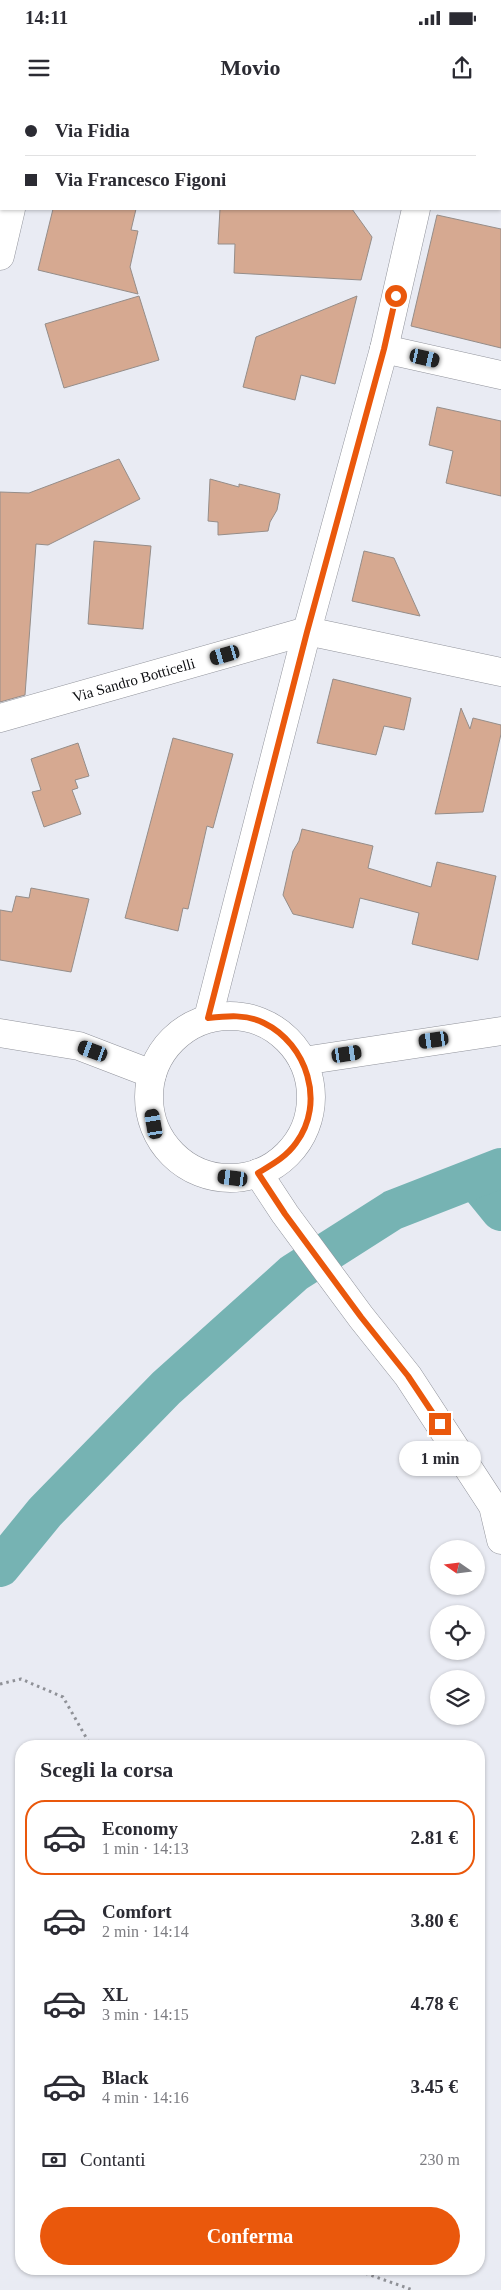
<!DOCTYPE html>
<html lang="it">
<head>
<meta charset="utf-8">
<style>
  :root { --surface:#fff; --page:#f7f7f7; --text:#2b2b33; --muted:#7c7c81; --line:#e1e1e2; --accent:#ea580c }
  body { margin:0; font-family:"Times New Roman",serif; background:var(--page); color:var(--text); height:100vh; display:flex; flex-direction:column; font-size:19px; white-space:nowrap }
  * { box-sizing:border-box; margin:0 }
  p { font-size:16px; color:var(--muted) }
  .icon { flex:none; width:28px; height:28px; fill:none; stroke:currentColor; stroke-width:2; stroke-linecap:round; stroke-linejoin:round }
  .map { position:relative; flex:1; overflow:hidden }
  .panel { position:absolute; left:15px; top:1640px; width:470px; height:535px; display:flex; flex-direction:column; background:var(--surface); border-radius:20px; box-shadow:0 1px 4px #0004 }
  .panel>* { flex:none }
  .banner { position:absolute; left:0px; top:0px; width:501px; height:110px; box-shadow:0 1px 4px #0004; display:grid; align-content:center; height:110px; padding:0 25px; background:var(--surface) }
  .needle { width:32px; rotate:284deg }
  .tools { position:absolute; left:430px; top:1440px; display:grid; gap:10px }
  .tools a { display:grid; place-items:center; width:55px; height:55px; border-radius:50%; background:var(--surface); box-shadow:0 1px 4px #0004; font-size:25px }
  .end { position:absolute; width:22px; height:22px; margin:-11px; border:6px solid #ea580c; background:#fff; box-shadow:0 0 0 2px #fff }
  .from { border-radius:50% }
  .bubble { position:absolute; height:35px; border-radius:18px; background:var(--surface); box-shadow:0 1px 4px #0004; font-size:16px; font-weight:800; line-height:35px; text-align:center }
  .car { position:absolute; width:15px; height:30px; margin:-15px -8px; border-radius:6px; box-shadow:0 0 4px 1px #0007; background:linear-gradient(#222 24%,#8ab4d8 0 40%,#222 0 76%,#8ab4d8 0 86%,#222 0) }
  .banner b { display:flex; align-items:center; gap:18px; height:48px; font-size:19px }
  .banner b+b { border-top:1px solid var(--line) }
  .banner i { width:12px; height:12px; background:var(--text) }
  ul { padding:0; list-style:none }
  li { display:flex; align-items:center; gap:15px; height:75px; margin:0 10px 8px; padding:0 15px; border:2px solid transparent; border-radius:20px }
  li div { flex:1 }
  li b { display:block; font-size:19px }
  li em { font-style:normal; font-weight:800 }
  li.active { border-color:var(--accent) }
  li>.icon { width:45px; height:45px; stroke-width:1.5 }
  h2 { padding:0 25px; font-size:22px; line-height:60px }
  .pay { display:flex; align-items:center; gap:12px; height:55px; padding:0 25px; font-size:19px }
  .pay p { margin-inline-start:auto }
  .button { display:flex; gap:10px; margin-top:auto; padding:10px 25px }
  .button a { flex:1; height:58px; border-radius:30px; background:var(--accent); color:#fff; font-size:20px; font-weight:800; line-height:58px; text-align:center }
  .status { display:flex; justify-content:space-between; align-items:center; height:35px; padding:0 25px; background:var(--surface); direction:ltr }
  .status svg { height:14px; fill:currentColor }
  header { display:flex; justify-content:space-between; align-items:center; height:65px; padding:0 25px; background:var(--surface); font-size:22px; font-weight:800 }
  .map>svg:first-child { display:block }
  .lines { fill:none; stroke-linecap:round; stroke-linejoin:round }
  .canal { stroke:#76b3b3; stroke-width:40 }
  .building { fill:#d6a991; stroke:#958d89 }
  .minor-casing { stroke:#91939b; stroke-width:29 }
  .path { stroke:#8f9197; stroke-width:3; stroke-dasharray:2.5 4; stroke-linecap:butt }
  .minor { stroke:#fff; stroke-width:28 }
  .route { stroke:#ea580c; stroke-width:6 }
  .labels { text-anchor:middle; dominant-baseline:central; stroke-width:4; stroke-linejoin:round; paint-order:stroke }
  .street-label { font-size:15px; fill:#0d0e11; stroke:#fff }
</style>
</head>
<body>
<div class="status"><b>14:11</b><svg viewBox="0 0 49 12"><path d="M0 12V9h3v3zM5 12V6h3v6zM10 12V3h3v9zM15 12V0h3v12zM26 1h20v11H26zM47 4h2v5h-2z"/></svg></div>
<header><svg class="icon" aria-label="menu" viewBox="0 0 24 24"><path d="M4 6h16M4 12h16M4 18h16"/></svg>Movio<svg class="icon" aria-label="share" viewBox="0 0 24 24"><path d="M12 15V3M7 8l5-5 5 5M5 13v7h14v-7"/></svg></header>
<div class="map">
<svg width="501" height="2190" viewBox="0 0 501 2190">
  <rect width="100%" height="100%" fill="#e9ebf3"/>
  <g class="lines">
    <g class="canal">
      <path d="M475,1079L501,1111"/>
      <path d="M0,1467L45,1412L166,1288L294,1173L393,1110L501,1068"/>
    </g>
  </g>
  <g class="building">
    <path d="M53,109H136L131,130L138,131L130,167L138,194L38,170Z"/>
    <path d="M220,109H352L372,137L361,180L234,173L235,144H218Z"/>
    <path d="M437,115L501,129V248L411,226Z"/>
    <path d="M139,196L159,260L64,288L45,224Z"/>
    <path d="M357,196L335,284L301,275L295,300L243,287L256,237Z"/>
    <path d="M437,307L501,321V396L446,383L453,351L429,345Z"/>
    <path d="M119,359L140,399L48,445L36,444L25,595L0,602V392L29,393Z"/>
    <path d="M210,379L239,387V384L280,394L277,410L270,422L268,431L218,435V422L208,421Z"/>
    <path d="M94,441L151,446L143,529L88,524Z"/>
    <path d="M364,451L394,458L420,516L352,501Z"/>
    <path d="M333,579L411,598L404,630L384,626L376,655L317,643Z"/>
    <path d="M461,608L470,629L473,618L501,625V634L483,712L435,714Z"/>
    <path d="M173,638L233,654L213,728L207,726L188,809L183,808L178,831L125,818Z"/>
    <path d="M78,643L89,676L75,680L78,688L72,690L81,714L44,727L32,692L41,690L31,659Z"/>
    <path d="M302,729L373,746L368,768L431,787L437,762L496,776L478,860L412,844L419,813L360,798L353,828L293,814L283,795L293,751L299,741Z"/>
    <path d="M31,788L89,799L71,872L0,860V810L12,812L16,796L29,798Z"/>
  </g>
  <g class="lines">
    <defs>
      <g id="minor">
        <path d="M37,1L38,0"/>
        <path d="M356,1L361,0"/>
        <path d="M441,1V0"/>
        <path d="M0,67H1"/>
        <path d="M0,156L11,109"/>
        <path d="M384,249L501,275"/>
        <path id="s1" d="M0,618L307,531L501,572"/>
        <circle cx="230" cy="997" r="81"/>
        <path d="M208,918L307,531L384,249L416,109"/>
        <path d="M0,933L79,946L152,974"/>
        <path d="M303,961L501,931"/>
        <path d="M258,1073L285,1114L361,1217L408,1276L493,1406L501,1440"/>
      </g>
    </defs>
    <use href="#minor" class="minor-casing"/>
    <g class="path">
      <path d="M0,1584L21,1579L63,1597L91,1646"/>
      <path d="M353,2169L413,2190"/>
    </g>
    <use href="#minor" class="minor"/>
  </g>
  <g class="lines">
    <path class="route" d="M396,196L384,249L307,532L208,918C227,916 247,914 264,923C307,944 326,1003 296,1043C286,1057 273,1064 258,1073L285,1114L361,1217L408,1276L440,1324"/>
  </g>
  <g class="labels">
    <g class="street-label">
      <text stroke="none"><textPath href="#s1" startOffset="139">Via Sandro Botticelli</textPath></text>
    </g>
  </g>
</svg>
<div class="tools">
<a><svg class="needle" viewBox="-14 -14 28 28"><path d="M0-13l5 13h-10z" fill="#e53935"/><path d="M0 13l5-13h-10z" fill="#7c7c81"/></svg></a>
<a><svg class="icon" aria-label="locate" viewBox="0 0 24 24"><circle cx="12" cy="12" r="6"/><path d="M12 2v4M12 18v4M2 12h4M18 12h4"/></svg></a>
<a><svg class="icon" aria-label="layers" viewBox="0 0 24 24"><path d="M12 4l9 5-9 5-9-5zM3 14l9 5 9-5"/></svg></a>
</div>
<i class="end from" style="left:396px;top:196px"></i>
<i class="end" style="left:440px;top:1324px"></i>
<div class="bubble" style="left:399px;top:1341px;width:82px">1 min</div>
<i class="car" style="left:425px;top:258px;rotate:103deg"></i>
<i class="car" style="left:225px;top:555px;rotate:254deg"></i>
<i class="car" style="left:434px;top:940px;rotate:262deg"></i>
<i class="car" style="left:93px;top:951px;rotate:290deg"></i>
<i class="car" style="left:347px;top:954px;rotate:81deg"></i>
<i class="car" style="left:154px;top:1024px;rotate:350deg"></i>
<i class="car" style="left:233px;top:1078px;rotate:277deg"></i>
<div class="banner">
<b><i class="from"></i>Via Fidia</b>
<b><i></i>Via Francesco Figoni</b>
</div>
<section class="panel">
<h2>Scegli la corsa</h2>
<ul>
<li class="active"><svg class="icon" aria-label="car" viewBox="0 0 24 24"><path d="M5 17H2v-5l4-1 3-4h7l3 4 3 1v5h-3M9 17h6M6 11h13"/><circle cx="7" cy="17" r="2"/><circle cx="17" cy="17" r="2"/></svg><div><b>Economy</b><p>1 min · 14:13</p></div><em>2.81 €</em></li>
<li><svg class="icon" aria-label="car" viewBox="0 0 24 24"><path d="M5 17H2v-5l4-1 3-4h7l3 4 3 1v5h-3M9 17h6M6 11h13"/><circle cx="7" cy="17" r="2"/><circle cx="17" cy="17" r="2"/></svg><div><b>Comfort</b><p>2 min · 14:14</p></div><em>3.80 €</em></li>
<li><svg class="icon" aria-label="car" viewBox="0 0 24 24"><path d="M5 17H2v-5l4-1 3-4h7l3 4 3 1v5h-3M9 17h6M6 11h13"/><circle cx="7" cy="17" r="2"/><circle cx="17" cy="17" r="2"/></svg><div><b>XL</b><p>3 min · 14:15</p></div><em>4.78 €</em></li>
<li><svg class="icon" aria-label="car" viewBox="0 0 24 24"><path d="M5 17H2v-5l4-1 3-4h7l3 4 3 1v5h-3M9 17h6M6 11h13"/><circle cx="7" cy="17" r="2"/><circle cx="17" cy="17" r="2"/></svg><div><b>Black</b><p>4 min · 14:16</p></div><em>3.45 €</em></li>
</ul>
<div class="pay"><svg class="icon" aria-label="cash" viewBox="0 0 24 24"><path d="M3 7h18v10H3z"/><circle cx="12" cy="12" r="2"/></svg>Contanti<p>230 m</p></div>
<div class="button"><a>Conferma</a></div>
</section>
</div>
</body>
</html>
